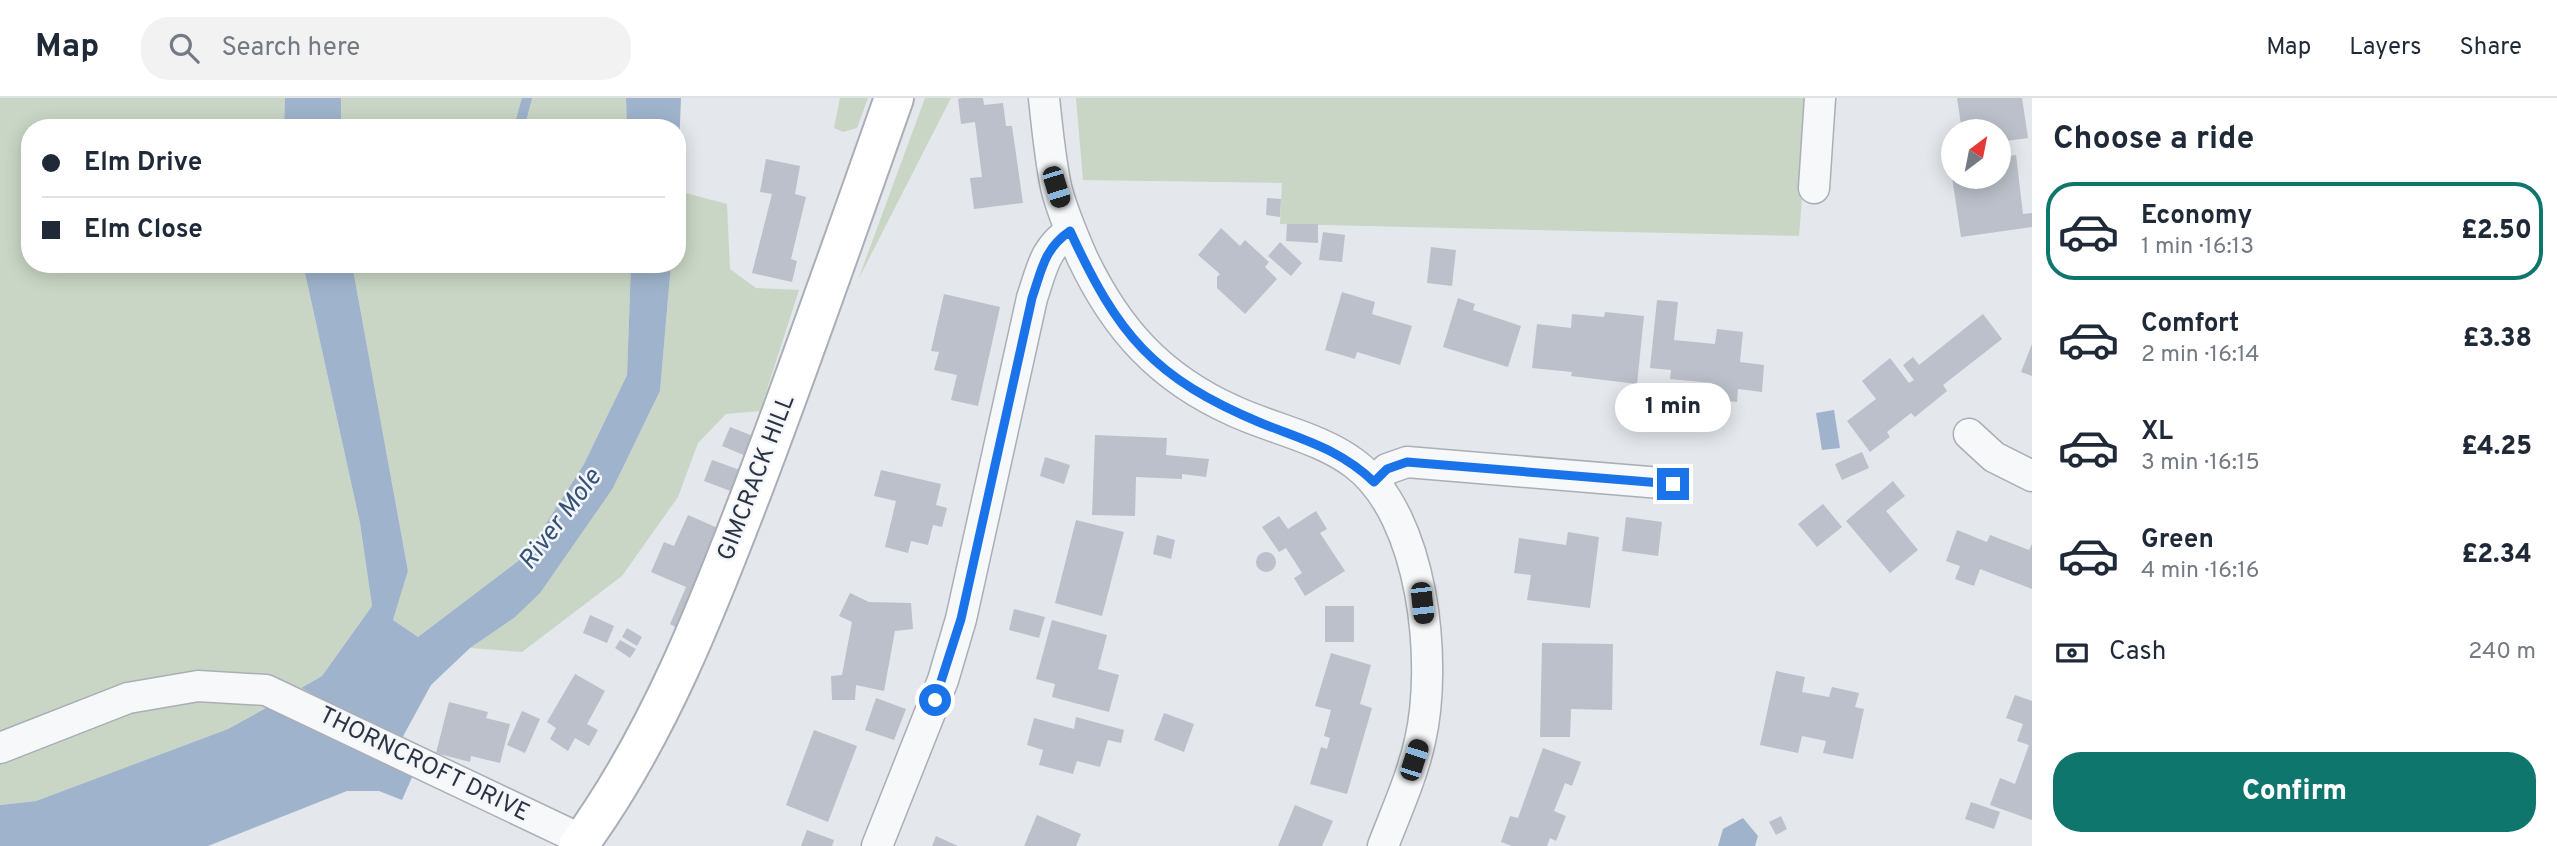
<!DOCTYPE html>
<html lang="en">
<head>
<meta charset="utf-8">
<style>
  :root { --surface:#fff; --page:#f2f2f3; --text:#1f2937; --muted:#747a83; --line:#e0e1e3; --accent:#0f766e }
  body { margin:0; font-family:Overpass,sans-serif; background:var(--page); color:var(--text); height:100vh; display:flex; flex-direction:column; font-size:26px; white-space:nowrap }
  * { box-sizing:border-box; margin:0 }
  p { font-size:23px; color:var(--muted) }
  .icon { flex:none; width:38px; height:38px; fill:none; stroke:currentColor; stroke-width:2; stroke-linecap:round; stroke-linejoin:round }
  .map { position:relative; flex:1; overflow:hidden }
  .drawer { display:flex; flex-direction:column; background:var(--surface); width:525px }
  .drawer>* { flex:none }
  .top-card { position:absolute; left:21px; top:21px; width:665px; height:154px; border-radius:28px; box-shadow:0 4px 18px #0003; display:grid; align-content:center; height:154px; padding:0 21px; background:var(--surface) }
  .needle { width:46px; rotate:32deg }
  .controls { position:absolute; left:1941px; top:21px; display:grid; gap:14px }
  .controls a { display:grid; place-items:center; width:70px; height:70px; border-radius:50%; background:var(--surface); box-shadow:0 4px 18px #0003; font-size:35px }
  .end { position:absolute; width:32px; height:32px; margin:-16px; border:9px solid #1a73e8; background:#fff; box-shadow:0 0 0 4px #fff }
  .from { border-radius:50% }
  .bubble { position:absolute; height:49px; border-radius:24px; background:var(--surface); box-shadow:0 4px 18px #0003; font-size:23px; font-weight:800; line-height:49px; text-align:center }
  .car { position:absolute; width:21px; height:42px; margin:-21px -10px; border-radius:9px; box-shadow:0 0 5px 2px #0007; background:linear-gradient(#222 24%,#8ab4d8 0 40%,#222 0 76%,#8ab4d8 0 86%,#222 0) }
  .top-card b { display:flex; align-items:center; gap:24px; height:66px; font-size:26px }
  .top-card b+b { border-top:2px solid var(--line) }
  .top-card i { width:18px; height:18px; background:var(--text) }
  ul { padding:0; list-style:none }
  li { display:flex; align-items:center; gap:21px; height:98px; margin:0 14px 10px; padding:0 7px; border:4px solid transparent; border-radius:28px }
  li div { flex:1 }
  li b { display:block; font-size:26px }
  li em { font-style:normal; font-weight:800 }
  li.selected { border-color:var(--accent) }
  li>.icon { width:63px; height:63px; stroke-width:1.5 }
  h2 { padding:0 21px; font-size:32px; line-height:84px }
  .pay { display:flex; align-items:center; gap:18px; height:77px; padding:0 21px; font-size:26px }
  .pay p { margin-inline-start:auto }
  .button { display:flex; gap:14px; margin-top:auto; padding:14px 21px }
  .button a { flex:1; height:80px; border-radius:28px; background:var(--accent); color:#fff; font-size:28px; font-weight:800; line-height:80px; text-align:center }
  header { display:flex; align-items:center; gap:42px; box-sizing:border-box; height:98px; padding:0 35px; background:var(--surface); border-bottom:2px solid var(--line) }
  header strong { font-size:33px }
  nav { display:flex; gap:38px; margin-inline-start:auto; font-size:24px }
  .search { width:490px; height:63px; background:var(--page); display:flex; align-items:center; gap:18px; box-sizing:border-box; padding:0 24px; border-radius:28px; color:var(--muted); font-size:26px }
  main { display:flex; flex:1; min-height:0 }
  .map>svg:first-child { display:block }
  .green { fill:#c9d6c5 }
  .water { fill:#9fb4cc }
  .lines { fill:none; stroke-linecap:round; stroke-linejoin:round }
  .stream { stroke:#9fb4cc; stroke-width:10 }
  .building { fill:#bbc0ca }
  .minor-casing { stroke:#a9aeb7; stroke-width:33 }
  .secondary-casing { stroke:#a9aeb7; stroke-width:42 }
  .minor { stroke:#f7f8fa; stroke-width:30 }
  .secondary { stroke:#fff; stroke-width:38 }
  .route { stroke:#1a73e8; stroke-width:9 }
  .labels { text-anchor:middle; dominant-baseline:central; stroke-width:5; stroke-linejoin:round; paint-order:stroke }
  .street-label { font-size:24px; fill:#2b3445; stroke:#f4f6f9 }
  .water-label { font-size:26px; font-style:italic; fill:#34527a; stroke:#f4f6f9 }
</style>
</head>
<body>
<header>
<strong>Map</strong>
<div class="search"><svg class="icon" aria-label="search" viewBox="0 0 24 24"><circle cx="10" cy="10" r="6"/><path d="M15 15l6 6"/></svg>Search here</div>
<nav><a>Map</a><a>Layers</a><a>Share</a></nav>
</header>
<main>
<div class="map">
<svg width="2032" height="748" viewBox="0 0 2032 748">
  <rect width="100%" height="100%" fill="#e4e7ec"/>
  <g class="green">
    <path d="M0,0H285L284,30H30V166H303L360,425L372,508L322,578L228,631L36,703L0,707Z"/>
    <path d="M341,0H626L627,30H341Z"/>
    <path d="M840,0H868L857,30L843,34L834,30Z"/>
    <path d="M925,0H951L858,182Z"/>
    <path d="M1076,0H1810L1799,138L1280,126L1282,85L1083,82Z"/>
    <path d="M678,93L727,106L730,171L756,190L799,192L760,313L726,316L698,345L678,399L622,478L522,554L470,550L514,520L613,390L660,293L671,166H677Z"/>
    <path d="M352,166H631L627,277L584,366L526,457L418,539L393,522L408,473Z"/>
  </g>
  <g class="water">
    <path d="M285,0H341V30H284Z"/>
    <path d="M626,0H681L677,100V30H627Z"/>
    <path d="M303,166H352L408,473L393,522L418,539L526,457L584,366L627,277L631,166H671L660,293L613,390L540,495L514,520L470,550L431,587L401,642L301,590L322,578L372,508L360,425Z"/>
    <path d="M1834,312L1840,350L1822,352L1816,315Z"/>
    <path d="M273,606L413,677L402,702L379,693H347L208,748H0V707L36,703L228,631Z"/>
    <path d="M1743,720L1758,738L1755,748H1718L1723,731Z"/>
  </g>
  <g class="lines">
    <path class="stream" d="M519,30L527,0"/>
  </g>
  <g class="building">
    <path d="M962,0H983L984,7L1003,5L1006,28H1012L1023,105L974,111L970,80L982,79L975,24L961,26L958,1Z"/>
    <path d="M1957,0H2022L2028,40L1998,44V33H1962Z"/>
    <path d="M2016,57L2023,116L2032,115V129L1961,139L1952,79H1998V60Z"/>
    <path d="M766,61L800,68L795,96L806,99L791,161L797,163L792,184L752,175L772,96L760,94Z"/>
    <path d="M1267,100L1281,101L1280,119L1266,117Z"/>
    <path d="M1287,126H1318V145L1286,143Z"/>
    <path d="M1221,130L1240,148L1245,142L1269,164L1265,169L1277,181L1245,216L1217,190V179L1220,176L1198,157Z"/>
    <path d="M1323,134L1345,137L1342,164L1319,162Z"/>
    <path d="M1280,144L1302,165L1291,178L1268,158Z"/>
    <path d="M1431,149L1456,152L1452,188L1427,185Z"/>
    <path d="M1342,194L1375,204L1372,216L1412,228L1400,267L1357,254L1355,261L1325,252Z"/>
    <path d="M944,196L1000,209L978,308L951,302L957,277L934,272L939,254L931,253Z"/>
    <path d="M1458,200L1475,206L1473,212L1521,228L1508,269L1443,249Z"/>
    <path d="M1657,202L1678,204L1674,242L1715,246L1717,231L1743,234L1740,264L1764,267L1762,294L1738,291L1737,304L1710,301L1712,285L1670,281L1671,272L1650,270Z"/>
    <path d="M1605,214L1644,218L1637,286L1571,278L1572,274L1532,270L1537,226L1571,230L1572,216L1604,219Z"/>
    <path d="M1983,216L2002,241L1943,287L1947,293L1915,319L1911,315L1887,334L1890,339L1870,354L1847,323L1876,301L1862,283L1890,260L1909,285L1914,282L1903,267L1913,259L1919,267Z"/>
    <path d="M2032,246V278L2021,274Z"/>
    <path d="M730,329L753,338L746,358L722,348Z"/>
    <path d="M1095,337L1167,340L1166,357L1209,361L1206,379L1182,376V381L1136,379L1135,418L1092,417Z"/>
    <path d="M1862,354L1869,370L1842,382L1835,366Z"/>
    <path d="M1045,359L1070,367L1064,386L1040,378Z"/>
    <path d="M712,362L740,372L733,394L704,383Z"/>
    <path d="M881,372L941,386L936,407L947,410L942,429L933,427L928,447L911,443L908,455L885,449L896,403L874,398Z"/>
    <path d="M1893,383L1905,398L1886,413L1918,452L1890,475L1846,423Z"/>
    <path d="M1823,406L1842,429L1817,449L1798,426Z"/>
    <path d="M1316,413L1327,431L1320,435L1345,473L1305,498L1294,480L1302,475L1286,450L1279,454L1262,429L1279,418L1288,431Z"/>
    <path d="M688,417L720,431L677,530L670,526L686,489L651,474L664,444L674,448Z"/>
    <path d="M1626,419L1662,424L1658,458L1622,453Z"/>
    <path d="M1076,422L1124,434L1102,518L1055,505Z"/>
    <path d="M1957,432L1987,444L1990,437L2029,452L2032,446V491L1980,471L1974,488L1955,481L1960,468L1946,463Z"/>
    <path d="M1568,434L1599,439L1590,510L1527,502L1531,477L1514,475L1519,440L1566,447Z"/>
    <path d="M1157,437L1175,442L1171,461L1153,456Z"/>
    <circle cx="1266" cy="464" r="10"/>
    <path d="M850,495L869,504L911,505L913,531L895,533L884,593L856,587L855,602H832L831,578L842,577L852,524L839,518Z"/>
    <rect x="1325" y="508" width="29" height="36"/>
    <path d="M1014,511L1045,519L1039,540L1009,532Z"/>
    <path d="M590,517L614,528L607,545L583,535Z"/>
    <path d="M1052,522L1107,537L1098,571L1119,577L1109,614L1052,599L1055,586L1036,581Z"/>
    <path d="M627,530L642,539L637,548L622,539Z"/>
    <path d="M620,542L636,551L630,560L615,550Z"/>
    <path d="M1542,545L1613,546L1612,612L1571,611L1570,639H1540Z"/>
    <path d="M1331,555L1371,567L1360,606L1372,610L1347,696L1310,686L1321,649L1327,651L1330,640L1324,638L1331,612L1315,608Z"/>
    <path d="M1776,573L1805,579L1802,594L1829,599L1832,589L1859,595L1855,609L1864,611L1853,661L1823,655L1826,643L1802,638L1798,655L1760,647Z"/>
    <path d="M575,576L605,593L587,626L598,632L589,648L575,640L568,653L550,641L556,630L547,624Z"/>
    <path d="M2015,597L2032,603V722L1990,707L2000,680L2015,686L2029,647L2017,643L2023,626L2006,620Z"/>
    <path d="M876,600L906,611L894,642L865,632Z"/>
    <path d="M449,604L488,614L486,620L510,626L500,665L471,658L470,664L436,655Z"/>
    <path d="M522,613L540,621L525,655L507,647Z"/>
    <path d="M1164,615L1194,626L1184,654L1154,642Z"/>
    <path d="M1076,619L1124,632L1121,645L1108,642L1100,669L1077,663L1073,676L1039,667L1043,652L1027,647L1034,620L1074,631Z"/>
    <path d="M814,632L857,648L828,724L786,707Z"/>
    <path d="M1543,650L1581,664L1572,688L1565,685L1554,713L1566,718L1556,743L1550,740L1547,748H1512L1501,744L1510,718L1518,720Z"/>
    <path d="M1971,704L2000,714L1994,731L1965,721Z"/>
    <path d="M1295,707L1333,723L1322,748H1278Z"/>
    <path d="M1037,717L1081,736L1076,748H1024Z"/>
    <path d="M1781,718L1787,731L1776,737L1769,724Z"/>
    <path d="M807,732L834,742L832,748H801Z"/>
    <path d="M936,738L958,748H932Z"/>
  </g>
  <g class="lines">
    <defs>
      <g id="minor">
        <path d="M1044,0C1047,29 1050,60 1056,89C1062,113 1072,136 1082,159C1116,231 1160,280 1234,313C1273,331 1321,340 1355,366C1424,418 1438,565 1420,643C1412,679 1396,714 1383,748"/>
        <path d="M1814,90L1820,0"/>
        <path d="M1969,336L1994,359L2032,378"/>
        <path d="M1374,384L1387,371L1407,364L1673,386"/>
        <path d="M0,650L128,600L198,588L266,592L582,742"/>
        <path d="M877,748L943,582L961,521L1032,200C1042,171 1044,151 1070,133"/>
      </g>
      <path id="secondary" d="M578,748C658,639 708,509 756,383C804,256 849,128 894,0"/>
    </defs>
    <use href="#minor" class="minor-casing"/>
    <use href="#secondary" class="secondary-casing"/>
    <use href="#minor" class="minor"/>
    <use href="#secondary" class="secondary"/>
  </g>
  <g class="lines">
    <path class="route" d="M935,602L961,521L1032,200C1042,171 1044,151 1070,133C1118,237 1153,280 1261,325C1303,342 1340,351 1374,384L1387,371L1407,364L1673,386"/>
  </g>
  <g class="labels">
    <g class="street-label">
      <text transform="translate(757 380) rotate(-69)">GIMCRACK HILL</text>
      <text transform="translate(424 667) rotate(26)">THORNCROFT DRIVE</text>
    </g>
    <g class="water-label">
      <text transform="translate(561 422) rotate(-53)">River Mole</text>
    </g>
  </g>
</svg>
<div class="controls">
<a><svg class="needle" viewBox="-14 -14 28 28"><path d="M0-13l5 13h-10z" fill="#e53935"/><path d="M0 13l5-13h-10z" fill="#747a83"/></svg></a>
</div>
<i class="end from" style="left:935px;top:602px"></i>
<i class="end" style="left:1673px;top:386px"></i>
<div class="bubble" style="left:1615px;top:285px;width:116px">1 min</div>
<i class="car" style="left:1056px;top:89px;rotate:163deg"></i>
<i class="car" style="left:1422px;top:505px;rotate:174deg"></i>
<i class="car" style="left:1414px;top:662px;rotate:18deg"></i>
<div class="top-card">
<b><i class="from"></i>Elm Drive</b>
<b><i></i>Elm Close</b>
</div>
</div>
<section class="drawer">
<h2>Choose a ride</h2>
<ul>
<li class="selected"><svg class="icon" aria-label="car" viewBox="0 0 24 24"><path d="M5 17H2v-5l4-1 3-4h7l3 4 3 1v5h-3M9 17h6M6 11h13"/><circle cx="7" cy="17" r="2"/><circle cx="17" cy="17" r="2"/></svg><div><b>Economy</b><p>1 min · 16:13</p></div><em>£2.50</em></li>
<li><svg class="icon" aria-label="car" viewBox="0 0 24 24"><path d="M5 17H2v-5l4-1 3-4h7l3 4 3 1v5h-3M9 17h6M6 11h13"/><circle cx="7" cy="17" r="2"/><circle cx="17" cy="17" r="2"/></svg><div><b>Comfort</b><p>2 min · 16:14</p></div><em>£3.38</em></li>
<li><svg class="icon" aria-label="car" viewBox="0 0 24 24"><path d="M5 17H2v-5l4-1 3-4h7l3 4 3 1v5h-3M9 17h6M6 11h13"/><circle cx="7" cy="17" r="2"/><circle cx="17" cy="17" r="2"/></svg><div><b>XL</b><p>3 min · 16:15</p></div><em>£4.25</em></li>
<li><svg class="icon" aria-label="car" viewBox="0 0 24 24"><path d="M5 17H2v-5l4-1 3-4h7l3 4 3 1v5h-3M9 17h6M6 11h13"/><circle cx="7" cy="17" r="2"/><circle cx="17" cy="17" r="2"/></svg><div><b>Green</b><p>4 min · 16:16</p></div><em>£2.34</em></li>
</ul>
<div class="pay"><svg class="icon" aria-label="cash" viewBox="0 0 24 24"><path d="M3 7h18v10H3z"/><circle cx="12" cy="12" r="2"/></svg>Cash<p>240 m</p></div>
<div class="button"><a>Confirm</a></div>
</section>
</main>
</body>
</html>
